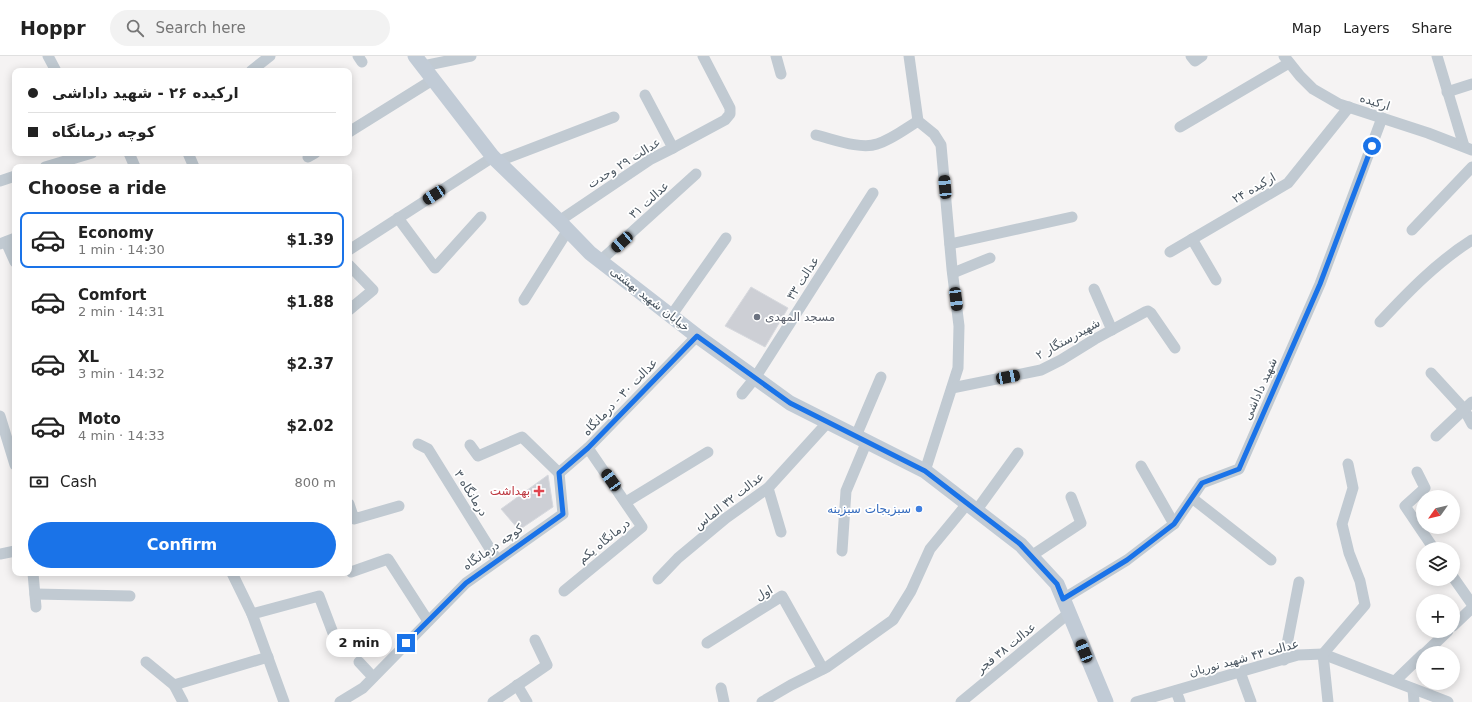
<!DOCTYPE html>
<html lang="en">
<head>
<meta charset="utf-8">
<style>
  :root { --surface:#fff; --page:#f2f2f2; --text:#222; --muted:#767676; --line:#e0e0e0; --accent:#1a73e8 }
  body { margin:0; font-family:"DejaVu Sans","Noto Sans Arabic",sans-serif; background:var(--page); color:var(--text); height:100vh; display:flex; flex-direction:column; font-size:15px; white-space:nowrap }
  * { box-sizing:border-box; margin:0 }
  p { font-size:13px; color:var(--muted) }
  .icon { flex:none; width:22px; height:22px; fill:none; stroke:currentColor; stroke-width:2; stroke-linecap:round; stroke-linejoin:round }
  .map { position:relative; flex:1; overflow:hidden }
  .side { position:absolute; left:12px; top:108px; width:340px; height:412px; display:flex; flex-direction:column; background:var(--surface); border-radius:8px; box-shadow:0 2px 10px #0003 }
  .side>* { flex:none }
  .guide { position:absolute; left:12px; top:12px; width:340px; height:88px; border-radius:8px; box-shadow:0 2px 10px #0003; display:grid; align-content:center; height:88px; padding:0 16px; background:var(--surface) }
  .needle { width:26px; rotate:236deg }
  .buttons { position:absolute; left:1416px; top:434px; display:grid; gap:8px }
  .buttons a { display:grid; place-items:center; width:44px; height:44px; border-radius:50%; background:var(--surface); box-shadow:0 2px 10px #0003; font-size:20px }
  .end { position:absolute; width:18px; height:18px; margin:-9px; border:5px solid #1a73e8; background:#fff; box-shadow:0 0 0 2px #fff }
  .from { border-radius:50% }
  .bubble { position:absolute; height:28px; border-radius:14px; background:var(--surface); box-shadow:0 2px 10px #0003; font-size:13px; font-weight:600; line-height:28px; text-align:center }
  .car { position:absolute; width:12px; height:24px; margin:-12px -6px; border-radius:5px; box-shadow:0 0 3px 1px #0007; background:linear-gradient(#222 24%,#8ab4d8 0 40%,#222 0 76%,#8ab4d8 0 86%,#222 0) }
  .guide b { display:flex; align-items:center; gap:14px; height:38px; font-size:15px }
  .guide b+b { border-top:1px solid var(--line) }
  .guide i { width:10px; height:10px; background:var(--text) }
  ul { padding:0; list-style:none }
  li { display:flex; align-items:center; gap:12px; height:56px; margin:0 8px 6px; padding:0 8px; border:2px solid transparent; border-radius:8px }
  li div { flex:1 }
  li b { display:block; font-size:15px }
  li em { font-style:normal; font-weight:600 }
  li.current { border-color:var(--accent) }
  li>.icon { width:36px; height:36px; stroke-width:1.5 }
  h2 { padding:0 16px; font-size:18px; line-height:48px }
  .pay { display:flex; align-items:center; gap:10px; height:44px; padding:0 16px; font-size:15px }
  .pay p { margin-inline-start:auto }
  .action { display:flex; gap:8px; margin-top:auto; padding:8px 16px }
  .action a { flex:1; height:46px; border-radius:24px; background:var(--accent); color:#fff; font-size:16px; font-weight:600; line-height:46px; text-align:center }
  header { display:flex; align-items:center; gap:24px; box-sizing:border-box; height:56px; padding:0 20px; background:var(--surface); border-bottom:1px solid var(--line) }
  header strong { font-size:19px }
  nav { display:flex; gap:22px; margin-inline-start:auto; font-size:14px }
  .search { width:280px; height:36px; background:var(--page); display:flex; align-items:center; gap:10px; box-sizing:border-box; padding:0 14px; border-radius:22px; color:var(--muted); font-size:15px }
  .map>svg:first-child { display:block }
  .building { fill:#cdcfd5; stroke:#d7d9de }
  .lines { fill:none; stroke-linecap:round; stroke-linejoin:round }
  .minor { stroke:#c1cad2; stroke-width:11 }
  .secondary { stroke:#c1cbd6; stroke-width:15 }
  .route { stroke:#1a73e8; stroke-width:5 }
  .worship-dot { fill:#6b7280; stroke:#fff; stroke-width:1.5 }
  .health-dot { fill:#e0444e; stroke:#fff; stroke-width:1.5 }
  .shop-dot { fill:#3f7fe0; stroke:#fff; stroke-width:1.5 }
  .labels { text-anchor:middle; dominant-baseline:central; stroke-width:3.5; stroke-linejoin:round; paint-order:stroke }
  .street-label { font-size:12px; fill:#4a5661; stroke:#fff }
  .worship-label { font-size:12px; fill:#5b616d; stroke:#fff; text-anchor:start }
  .health-label { font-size:12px; fill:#be3a42; stroke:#fff; text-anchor:end }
  .shop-label { font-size:12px; fill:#366cbe; stroke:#fff; text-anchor:end }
</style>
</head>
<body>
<header>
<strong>Hoppr</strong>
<div class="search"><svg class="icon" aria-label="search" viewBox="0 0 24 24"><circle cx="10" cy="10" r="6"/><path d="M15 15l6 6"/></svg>Search here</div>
<nav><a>Map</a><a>Layers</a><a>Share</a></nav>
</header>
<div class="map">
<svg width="1472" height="646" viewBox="0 0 1472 646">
  <rect width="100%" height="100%" fill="#f5f3f3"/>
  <g class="building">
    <path d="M751,231L788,252L765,291L725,270Z"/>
    <path d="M548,419L553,451L519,474L501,453Z"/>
  </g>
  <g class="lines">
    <g class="minor">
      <path d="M48,0L56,15"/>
      <path d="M358,0L362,6"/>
      <path d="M776,0L781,18"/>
      <path d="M909,0L918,65L934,78L941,89L952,213L959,270L958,312L925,415"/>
      <path d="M1191,0L1195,5L1202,0"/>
      <path d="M1284,0L1300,20L1313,33L1339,48L1428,77L1472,94"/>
      <path d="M1437,0L1464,90"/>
      <path d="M423,10L471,0"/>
      <path d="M251,15L270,0"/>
      <path d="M1447,36L1472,28"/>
      <path d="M1180,71L1289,7"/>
      <path d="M349,76L434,23"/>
      <path d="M816,79C833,83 861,94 877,88C891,84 905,73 918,65"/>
      <path d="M673,92L725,64L730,58V52L703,0"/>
      <path d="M129,97L135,111"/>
      <path d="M188,97L194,111"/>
      <path d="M308,101L315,97"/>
      <path d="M499,105L614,61"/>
      <path d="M45,111L92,97"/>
      <path d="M0,125L15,120"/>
      <path d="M398,162L435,212L481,161"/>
      <path d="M559,165L651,103L673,92L645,39"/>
      <path d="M1412,174L1472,111"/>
      <path d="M1192,183L1216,224"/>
      <path d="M6,186L15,206"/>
      <path d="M0,188L15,182"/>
      <path d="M950,188L1072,161"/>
      <path d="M349,194L493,101"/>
      <path d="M1170,196L1288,127L1349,51"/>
      <path d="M600,205L696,118"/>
      <path d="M349,209L373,234L349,254"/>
      <path d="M953,217L990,202"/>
      <path d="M1094,233L1112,274"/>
      <path d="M524,244L568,174"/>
      <path d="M671,260L726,182"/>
      <path d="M1380,266C1408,236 1437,206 1472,184"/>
      <path d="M1431,317L1464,353L1472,368"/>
      <path d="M952,332L1041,314L1061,304L1095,283L1145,256L1148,255L1151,257L1175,292"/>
      <path d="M742,338L755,322L873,137"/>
      <path d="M0,360L15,409"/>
      <path d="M856,380L881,321"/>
      <path d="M1436,380L1472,346"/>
      <path d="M418,388L428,393L497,504"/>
      <path d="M470,389L478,400L522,381L559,417"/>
      <path d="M1141,410L1174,468"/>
      <path d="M1417,416L1425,432L1405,450L1434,493"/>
      <path d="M559,417L588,392L697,280"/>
      <path d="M768,432L781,476"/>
      <path d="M1192,442L1271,504"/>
      <path d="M626,446L708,396"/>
      <path d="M349,448L354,463L399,450"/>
      <path d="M976,455L1018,397"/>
      <path d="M842,495L846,435L867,385"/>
      <path d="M0,498L15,495"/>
      <path d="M1031,500L1081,467L1071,441"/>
      <path d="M351,516L388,503L428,565"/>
      <path d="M33,517L36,551"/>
      <path d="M232,517L252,558L284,646"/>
      <path d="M1453,521L1472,548"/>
      <path d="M658,523L678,502L726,462L768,432L828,366"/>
      <path d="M564,535L642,471L588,392"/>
      <path d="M35,538L130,540"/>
      <path d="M1063,543L1127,504L1174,468L1202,427L1239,413L1320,228L1382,62"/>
      <path d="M252,558L319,540L333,577"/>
      <path d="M1453,570L1472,552"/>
      <path d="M707,587L782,540L823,613"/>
      <path d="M1425,597L1448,575"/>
      <path d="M1284,604L1299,526"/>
      <path d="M146,606L174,629L183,646"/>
      <path d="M359,606L373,621"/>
      <path d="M1240,616L1251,646"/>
      <path d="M1395,625L1423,598"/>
      <path d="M174,629L268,601"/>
      <path d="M517,629L527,646"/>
      <path d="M721,632L724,646"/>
      <path d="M1413,633L1414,646"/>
      <path d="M1176,635L1180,646"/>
      <path d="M340,646L363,632L466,527L563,458L559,417"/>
      <path d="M493,646L547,609L535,584"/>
      <path d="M762,646L791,629L827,611L893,564L911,535L930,493L967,448"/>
      <path d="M961,646L1069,557"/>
      <path d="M1136,646L1298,599L1323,598L1448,646"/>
      <path d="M1328,646L1323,598L1365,549L1360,525L1349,497L1342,468L1353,432L1348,408"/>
    </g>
    <path class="secondary" d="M415,0L493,101L559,165L590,197L697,280L790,347L925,415L1021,489L1057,528L1106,646"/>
  </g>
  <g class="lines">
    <path class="route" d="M406,587L466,527L563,458L559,417L588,392L697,280L790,347L925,415L1020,488L1057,528L1063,543L1127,504L1174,468L1202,427L1239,413L1320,228L1372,90"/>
  </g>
  <circle class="worship-dot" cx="757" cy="261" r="4"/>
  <path class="health-dot" d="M537 429h4v4h4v4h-4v4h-4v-4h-4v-4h4z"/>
  <circle class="shop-dot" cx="919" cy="453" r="4"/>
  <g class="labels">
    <g class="street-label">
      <text transform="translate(1375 46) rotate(18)">ارکیده</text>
      <text transform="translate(624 107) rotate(-32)">عدالت ۲۹ وحدت</text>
      <text transform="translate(1254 132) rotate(-30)">ارکیده ۲۴</text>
      <text transform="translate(649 144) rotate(-42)">عدالت ۳۱</text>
      <text transform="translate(803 222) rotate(-57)">عدالت ۳۳</text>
      <text transform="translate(650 243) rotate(38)">خیابان شهید بهشتی</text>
      <text transform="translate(1068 283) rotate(-29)">شهیدرستگار ۲</text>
      <text transform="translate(1260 333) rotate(-66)">شهید داداشی</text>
      <text transform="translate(620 341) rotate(-46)">عدالت ۳۰ - درمانگاه</text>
      <text transform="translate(471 437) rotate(58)">درمانگاه ۳</text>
      <text transform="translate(729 445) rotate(-38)">عدالت ۳۲ الماس</text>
      <text transform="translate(604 485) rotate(-39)">درمانگاه یکم</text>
      <text transform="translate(493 491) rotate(-35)">کوچه درمانگاه</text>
      <text transform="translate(764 537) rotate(-30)">اول</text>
      <text transform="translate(1006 592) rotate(-39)">عدالت ۳۸ فجر</text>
      <text transform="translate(1244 602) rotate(-15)">عدالت ۴۳ شهید نوریان</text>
    </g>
    <g class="worship-label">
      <text x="765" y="261">مسجد المهدی</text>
    </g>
    <g class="health-label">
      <text x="530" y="435">بهداشت</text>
    </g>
    <g class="shop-label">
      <text x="911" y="453">سبزیجات سبزینه</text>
    </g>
  </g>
</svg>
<div class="buttons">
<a><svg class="needle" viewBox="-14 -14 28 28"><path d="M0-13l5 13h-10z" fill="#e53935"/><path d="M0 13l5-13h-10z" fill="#767676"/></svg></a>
<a><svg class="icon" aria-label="layers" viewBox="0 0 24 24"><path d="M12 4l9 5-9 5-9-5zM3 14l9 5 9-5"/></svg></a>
<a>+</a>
<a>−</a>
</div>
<i class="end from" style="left:1372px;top:90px"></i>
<i class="end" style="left:406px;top:587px"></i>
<div class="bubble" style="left:326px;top:573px;width:66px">2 min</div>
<i class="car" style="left:945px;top:131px;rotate:355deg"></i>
<i class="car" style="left:434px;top:139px;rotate:237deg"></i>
<i class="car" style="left:622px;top:186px;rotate:228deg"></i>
<i class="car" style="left:956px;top:243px;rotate:173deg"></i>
<i class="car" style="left:1008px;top:321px;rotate:79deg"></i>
<i class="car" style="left:611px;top:424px;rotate:325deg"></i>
<i class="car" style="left:1084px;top:595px;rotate:338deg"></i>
<div class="guide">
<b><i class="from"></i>ارکیده ۲۶ - شهید داداشی</b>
<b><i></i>کوچه درمانگاه</b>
</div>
<section class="side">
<h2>Choose a ride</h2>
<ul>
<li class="current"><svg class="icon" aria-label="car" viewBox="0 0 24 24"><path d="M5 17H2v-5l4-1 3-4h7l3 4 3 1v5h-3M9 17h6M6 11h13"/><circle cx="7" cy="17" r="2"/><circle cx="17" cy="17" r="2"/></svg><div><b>Economy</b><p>1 min · 14:30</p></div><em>$1.39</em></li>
<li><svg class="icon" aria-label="car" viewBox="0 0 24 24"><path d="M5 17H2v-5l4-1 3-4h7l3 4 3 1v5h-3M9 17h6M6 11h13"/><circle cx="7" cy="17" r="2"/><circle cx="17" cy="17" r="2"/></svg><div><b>Comfort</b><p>2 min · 14:31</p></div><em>$1.88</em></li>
<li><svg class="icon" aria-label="car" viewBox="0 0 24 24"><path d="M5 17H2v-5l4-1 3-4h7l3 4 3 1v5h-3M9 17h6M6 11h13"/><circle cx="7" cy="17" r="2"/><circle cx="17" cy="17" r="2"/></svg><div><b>XL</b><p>3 min · 14:32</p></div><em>$2.37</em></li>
<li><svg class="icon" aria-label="car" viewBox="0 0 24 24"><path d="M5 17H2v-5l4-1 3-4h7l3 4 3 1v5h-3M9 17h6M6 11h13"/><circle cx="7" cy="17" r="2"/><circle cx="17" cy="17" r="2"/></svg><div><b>Moto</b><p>4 min · 14:33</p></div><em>$2.02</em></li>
</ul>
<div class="pay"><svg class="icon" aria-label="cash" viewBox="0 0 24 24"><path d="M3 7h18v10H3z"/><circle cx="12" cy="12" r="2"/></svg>Cash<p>800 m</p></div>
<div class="action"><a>Confirm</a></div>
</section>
</div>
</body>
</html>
